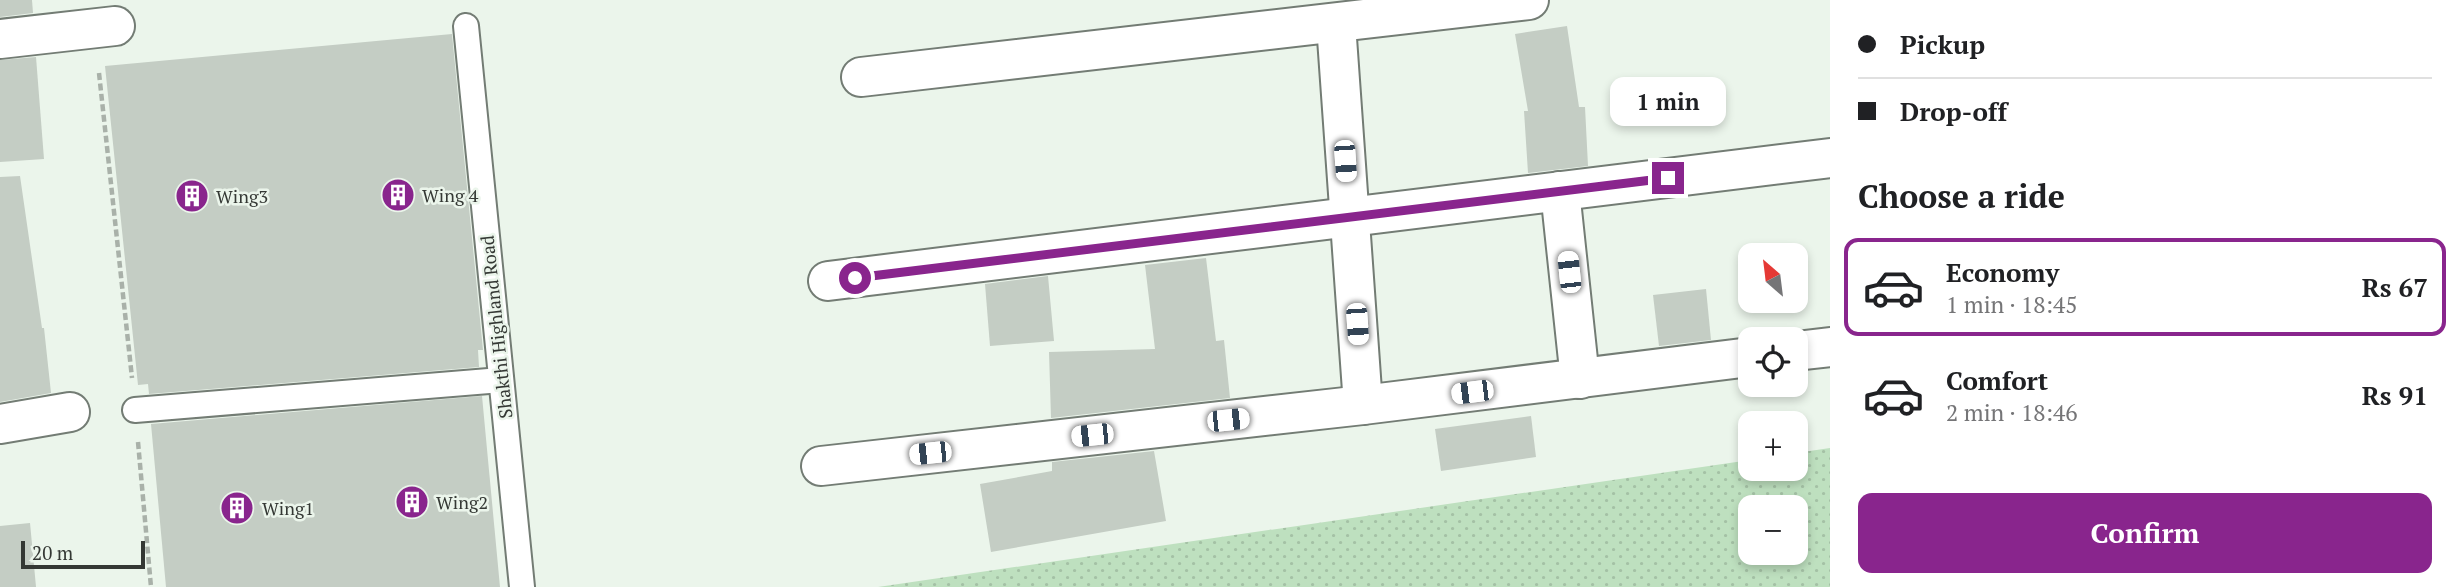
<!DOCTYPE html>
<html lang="en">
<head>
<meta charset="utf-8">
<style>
  :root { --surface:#fff; --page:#f2f2f2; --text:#202124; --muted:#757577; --line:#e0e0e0; --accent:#89258d }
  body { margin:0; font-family:"PT Serif",serif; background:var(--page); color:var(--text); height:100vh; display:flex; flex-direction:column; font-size:26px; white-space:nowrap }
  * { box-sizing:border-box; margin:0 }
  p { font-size:23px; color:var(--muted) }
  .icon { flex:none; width:38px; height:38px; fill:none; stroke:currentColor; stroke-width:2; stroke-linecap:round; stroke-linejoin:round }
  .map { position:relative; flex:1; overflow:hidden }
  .panel { display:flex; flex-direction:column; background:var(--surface); width:630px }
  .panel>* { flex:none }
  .hud { display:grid; align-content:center; height:154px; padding:0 28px; background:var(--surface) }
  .needle { width:46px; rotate:332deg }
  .tools { position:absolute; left:1738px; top:243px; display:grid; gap:14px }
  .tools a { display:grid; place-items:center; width:70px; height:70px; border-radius:14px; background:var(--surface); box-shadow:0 4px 10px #0003; font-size:35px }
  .scale { position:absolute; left:21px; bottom:18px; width:124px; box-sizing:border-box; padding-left:7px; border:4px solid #343834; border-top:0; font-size:19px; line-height:24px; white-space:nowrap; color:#343834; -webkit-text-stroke:5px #ebf5eb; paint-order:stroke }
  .end { position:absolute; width:32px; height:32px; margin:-16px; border:9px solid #89258d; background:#fff; box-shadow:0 0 0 4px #fff }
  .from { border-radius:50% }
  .bubble { position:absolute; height:49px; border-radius:14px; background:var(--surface); box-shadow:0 4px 10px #0003; font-size:23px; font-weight:600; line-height:49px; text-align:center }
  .car { position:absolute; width:21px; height:42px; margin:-21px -10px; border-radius:9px; box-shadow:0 0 5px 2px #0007; background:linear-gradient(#fff 24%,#345 0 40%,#fff 0 76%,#345 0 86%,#fff 0) }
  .hud b { display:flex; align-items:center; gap:24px; height:66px; font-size:26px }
  .hud b+b { border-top:2px solid var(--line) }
  .hud i { width:18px; height:18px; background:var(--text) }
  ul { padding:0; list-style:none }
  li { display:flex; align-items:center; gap:21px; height:98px; margin:0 14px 10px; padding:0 14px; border:4px solid transparent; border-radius:14px }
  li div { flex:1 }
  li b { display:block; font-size:26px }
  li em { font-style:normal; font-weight:600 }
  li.current { border-color:var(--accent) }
  li>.icon { width:63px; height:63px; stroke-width:1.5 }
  h2 { padding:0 28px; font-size:32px; line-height:84px }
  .primary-button { display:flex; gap:14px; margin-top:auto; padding:14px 28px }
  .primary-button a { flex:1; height:80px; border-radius:14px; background:var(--accent); color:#fff; font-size:28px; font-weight:600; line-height:80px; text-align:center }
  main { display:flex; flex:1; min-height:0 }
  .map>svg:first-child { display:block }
  .grass { fill:url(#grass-dots); fill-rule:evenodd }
  .building { fill:#c4cdc4 }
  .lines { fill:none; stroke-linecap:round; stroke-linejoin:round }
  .lane-casing { stroke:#737c74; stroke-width:28 }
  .street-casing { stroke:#737c74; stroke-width:42 }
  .path { stroke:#a9b1a9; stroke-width:4.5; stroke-dasharray:7 3.5; stroke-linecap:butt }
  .lane { stroke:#fff; stroke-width:24 }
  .street { stroke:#fff; stroke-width:38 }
  .route { stroke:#89258d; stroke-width:9 }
  .labels { text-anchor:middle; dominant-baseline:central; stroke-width:5; stroke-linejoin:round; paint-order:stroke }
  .poi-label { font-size:18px; fill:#343834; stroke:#ebf5eb; text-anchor:start }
  .street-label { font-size:18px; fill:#343834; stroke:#ebf5eb }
</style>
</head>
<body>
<main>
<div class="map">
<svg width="1830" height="587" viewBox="0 0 1830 587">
  <defs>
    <pattern id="grass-dots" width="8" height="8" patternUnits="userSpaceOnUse" patternTransform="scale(1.75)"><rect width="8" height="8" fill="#bee0bf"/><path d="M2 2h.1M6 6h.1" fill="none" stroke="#a4c1a5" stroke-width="1.8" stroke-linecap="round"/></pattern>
  </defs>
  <rect width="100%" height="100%" fill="#ebf5eb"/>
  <path class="grass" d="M1830,448V587H878L1750,460V469H1796V453ZM1750,508H1796V553H1750Z"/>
  <g class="building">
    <path d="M0,0H32L33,13L0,17Z"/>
    <path d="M1567,26L1579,107H1585L1588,166L1528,173L1524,111H1528L1515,34Z"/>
    <path d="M452,34L483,350H478L479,367L149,394L148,384L138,385L105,66Z"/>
    <path d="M36,57L44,159L0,162V60Z"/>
    <path d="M20,176L42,328H44L51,393L0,402V177Z"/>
    <path d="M1206,258L1216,341L1224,340L1230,398L1051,418L1049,352L1155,349L1145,265Z"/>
    <path d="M1048,276L1054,341L990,346L985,284Z"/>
    <path d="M1706,289L1711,340L1659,346L1653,295Z"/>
    <path d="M482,396L500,587H166L151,424Z"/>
    <path d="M1531,416L1536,457L1441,471L1435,429Z"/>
    <path d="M1154,451L1166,521L991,552L980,484L1052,471V462Z"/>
    <path d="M30,523L36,587H0V526Z"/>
  </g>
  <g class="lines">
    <defs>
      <g id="lane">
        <path d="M466,26L522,587"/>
        <path d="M135,410L501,380"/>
      </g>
      <g id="street">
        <path d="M1336,24L1363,405"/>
        <path d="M0,39L115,26"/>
        <path d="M861,77L1529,0"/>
        <path d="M1560,191L1580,379"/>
        <path d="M828,281L1830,158"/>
        <path d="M1796,351L1830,347"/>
        <path d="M0,424L70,412"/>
        <path d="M821,466L1363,405L1750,357"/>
      </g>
    </defs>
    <use href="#lane" class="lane-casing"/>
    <use href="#street" class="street-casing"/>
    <g class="path">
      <path d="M99,73L132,378"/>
      <path d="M138,442L151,587"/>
    </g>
    <use href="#lane" class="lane"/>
    <use href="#street" class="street"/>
  </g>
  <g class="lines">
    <path class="route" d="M855,278L1668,178"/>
  </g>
  <defs>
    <symbol id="building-disc" viewBox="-11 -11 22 22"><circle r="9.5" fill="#89258d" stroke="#ebf5eb"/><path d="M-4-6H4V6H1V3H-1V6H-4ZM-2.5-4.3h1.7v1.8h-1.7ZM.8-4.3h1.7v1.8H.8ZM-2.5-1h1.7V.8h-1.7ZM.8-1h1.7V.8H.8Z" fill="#fff"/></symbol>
  </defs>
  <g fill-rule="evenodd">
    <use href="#building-disc" x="379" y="176" width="38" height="38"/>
    <use href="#building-disc" x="173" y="177" width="38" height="38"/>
    <use href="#building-disc" x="393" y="483" width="38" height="38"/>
    <use href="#building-disc" x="218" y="489" width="38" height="38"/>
  </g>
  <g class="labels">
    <g class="poi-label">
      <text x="422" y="195">Wing 4</text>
      <text x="216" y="196">Wing3</text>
      <text x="436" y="502">Wing2</text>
      <text x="262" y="508">Wing1</text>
    </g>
    <g class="street-label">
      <text transform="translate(496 327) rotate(-96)">Shakthi Highland Road</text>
    </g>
  </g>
</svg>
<div class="tools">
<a><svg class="needle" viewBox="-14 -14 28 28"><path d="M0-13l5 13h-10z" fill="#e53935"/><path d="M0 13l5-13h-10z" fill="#757577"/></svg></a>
<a><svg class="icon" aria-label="locate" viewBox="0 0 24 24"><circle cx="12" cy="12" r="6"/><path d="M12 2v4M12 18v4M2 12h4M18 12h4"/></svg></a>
<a>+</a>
<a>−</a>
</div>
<div class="scale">20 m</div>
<i class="end from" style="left:855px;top:278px"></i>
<i class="end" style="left:1668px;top:178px"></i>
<div class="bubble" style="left:1610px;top:77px;width:116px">1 min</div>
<i class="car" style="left:1345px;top:161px;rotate:176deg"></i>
<i class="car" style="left:1569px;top:272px;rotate:354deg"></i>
<i class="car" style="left:1357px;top:324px;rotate:176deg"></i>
<i class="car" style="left:1472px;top:392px;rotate:263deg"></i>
<i class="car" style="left:1228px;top:420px;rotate:84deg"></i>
<i class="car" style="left:1092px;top:435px;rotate:264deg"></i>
<i class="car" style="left:930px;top:453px;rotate:264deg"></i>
</div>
<section class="panel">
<div class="hud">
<b><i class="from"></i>Pickup</b>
<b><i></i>Drop-off</b>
</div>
<h2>Choose a ride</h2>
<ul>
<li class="current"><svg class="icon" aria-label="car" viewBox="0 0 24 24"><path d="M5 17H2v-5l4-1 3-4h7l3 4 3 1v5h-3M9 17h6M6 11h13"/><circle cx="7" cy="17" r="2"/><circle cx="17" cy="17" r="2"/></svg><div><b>Economy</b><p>1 min · 18:45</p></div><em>Rs 67</em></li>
<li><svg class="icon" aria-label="car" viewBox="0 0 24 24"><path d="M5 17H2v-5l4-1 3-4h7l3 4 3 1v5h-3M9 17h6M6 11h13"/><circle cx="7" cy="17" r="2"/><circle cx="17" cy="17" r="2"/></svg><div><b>Comfort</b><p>2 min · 18:46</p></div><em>Rs 91</em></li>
</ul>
<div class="primary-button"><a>Confirm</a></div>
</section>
</main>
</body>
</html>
